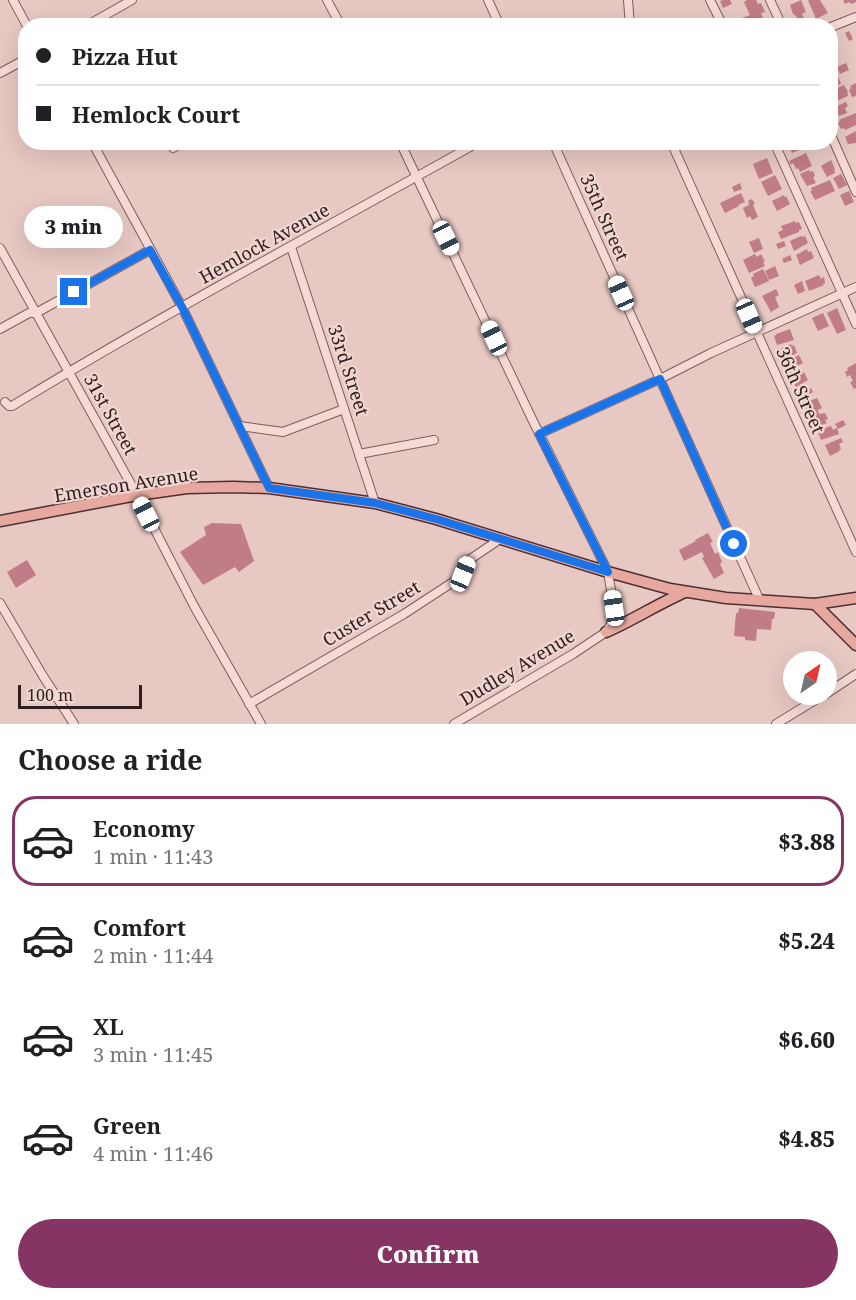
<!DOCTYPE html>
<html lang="en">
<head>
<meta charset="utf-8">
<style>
  :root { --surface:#fff; --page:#f6f6f6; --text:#202124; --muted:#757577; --line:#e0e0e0; --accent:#863463 }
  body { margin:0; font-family:"Noto Serif",serif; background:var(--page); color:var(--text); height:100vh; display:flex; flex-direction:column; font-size:22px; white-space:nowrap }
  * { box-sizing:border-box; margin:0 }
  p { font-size:20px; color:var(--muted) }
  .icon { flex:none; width:33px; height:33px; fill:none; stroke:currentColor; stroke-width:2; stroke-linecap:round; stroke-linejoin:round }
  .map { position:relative; height:724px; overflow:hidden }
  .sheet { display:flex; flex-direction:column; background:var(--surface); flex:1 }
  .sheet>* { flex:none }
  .hud { position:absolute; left:18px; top:18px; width:820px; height:132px; border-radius:24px; box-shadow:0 6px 24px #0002; display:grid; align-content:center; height:132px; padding:0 18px; background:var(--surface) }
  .needle { width:39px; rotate:34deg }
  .fabs { position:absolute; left:783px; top:651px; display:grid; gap:12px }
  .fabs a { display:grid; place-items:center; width:54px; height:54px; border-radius:50%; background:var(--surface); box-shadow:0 6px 24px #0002; font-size:30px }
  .scale { position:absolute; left:18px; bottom:15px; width:124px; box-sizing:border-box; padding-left:6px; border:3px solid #311e20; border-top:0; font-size:16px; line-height:21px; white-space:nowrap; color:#311e20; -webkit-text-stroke:4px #f0d6d1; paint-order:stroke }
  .end { position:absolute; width:27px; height:27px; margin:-14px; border:8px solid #1a73e8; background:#fff; box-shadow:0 0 0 3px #fff }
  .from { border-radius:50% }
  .bubble { position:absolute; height:42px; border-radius:21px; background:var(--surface); box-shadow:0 6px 24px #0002; font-size:20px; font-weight:800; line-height:42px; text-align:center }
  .car { position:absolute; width:18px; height:36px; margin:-18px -9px; border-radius:8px; box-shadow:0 0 4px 2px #0007; background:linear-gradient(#fff 24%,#345 0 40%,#fff 0 76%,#345 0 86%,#fff 0) }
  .hud b { display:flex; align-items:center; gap:21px; height:57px; font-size:22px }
  .hud b+b { border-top:2px solid var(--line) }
  .hud i { width:15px; height:15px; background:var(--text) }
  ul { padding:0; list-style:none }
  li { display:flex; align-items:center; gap:18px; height:90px; margin:0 12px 9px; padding:0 6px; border:3px solid transparent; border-radius:24px }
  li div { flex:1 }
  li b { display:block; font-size:22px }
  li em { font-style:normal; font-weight:800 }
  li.on { border-color:var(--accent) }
  li>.icon { width:54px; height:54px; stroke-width:1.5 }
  h2 { padding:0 18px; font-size:27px; line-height:72px }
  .cta { display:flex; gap:12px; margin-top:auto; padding:12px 18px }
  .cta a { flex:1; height:69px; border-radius:36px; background:var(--accent); color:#fff; font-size:24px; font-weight:800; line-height:69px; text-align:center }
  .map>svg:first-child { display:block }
  .building { fill:#c17d87 }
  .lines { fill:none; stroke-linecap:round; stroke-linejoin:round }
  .minor-casing { stroke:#7f5c5d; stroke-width:10 }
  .major-casing { stroke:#4d3033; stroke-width:13 }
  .minor { stroke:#f4d9d5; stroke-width:8 }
  .major { stroke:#e6a89f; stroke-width:10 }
  .route { stroke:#1a73e8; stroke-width:8 }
  .labels { text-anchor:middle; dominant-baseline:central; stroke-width:4.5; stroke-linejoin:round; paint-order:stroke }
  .street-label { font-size:18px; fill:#311e20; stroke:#f0d6d1 }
</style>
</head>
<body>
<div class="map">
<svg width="856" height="724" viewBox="0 0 856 724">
  <rect width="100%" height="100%" fill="#e7c8c3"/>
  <g class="building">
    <path d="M723,0H730L732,4L723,8L720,1Z"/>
    <path d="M747,0H756L758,4L761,3L765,12L761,13L763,18L749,24L750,26H736L734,21L750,15L744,2Z"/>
    <path d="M801,0L806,12L802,14L805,20L799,22L796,16L793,14L790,5Z"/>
    <path d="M808,0H820L828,13L816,19Z"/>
    <path d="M843,0H856V2L851,4L849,2L845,4Z"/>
    <path d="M849,31L853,39L849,41L845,33Z"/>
    <path d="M846,63L849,70L840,74L837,67Z"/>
    <path d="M831,67L833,72L836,71L841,84L831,88Z"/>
    <path d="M856,83V96L852,97L849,90L851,88L850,86Z"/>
    <path d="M844,85L846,89H847L848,96L832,103L831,102V91Z"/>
    <path d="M846,102L848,106L845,108L847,113L839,116L835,107Z"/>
    <path d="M856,113V125L845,130L844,128L841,129L838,123L840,122L839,120Z"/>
    <path d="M856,131V143L848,144L845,137Z"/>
    <path d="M788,142H801L804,148L792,153Z"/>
    <path d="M806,153L812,166L800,172L798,168L796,169L793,163L791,165L789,161Z"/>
    <path d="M767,158L773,173L759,179L753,164Z"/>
    <path d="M831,160L835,169L834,170L835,173L827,177L821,166Z"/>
    <path d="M809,170L810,172L813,171L815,176L813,177L816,183L807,186L800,174Z"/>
    <path d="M841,174L847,185L839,189L833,178Z"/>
    <path d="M775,175L782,189L768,196L761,182Z"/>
    <path d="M830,180L835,191L815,200L810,191H812L811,188Z"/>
    <path d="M740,183L742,189L734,192L732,187Z"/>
    <path d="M849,191L854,202L845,206L840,195Z"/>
    <path d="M741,193L745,202L738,205L739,206L725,213L720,203Z"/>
    <path d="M784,195V197L786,196L790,204L777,211L772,201Z"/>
    <path d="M752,199L755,204L753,205L758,217L752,220L750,216L747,218L743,208L749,205L748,201Z"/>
    <path d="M795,221L796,223L799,222L802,229L799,230V232L781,239L778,232L783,230L781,226Z"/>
    <path d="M801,236L802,237L805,236L808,243L794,251L790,241Z"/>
    <path d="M759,238L763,249L754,253L749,242Z"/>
    <path d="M784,241L786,246L778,249L776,244Z"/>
    <path d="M807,249L808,252L811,251L814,258L800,265L796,255Z"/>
    <path d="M755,254L757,257L761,254L765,261L763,262L765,266L749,273L743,260Z"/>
    <path d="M790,255L792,260L784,263L782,259Z"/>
    <path d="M775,266L779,276L769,280L765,271Z"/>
    <path d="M763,269L769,281L755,287L751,278L754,276L753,274Z"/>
    <path d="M819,275L821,279L824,277L825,283L823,284L824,285L809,291L805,281Z"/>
    <path d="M802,281L805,291L798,294L794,285Z"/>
    <path d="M776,289L779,295L775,297L779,307L771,312L762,296Z"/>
    <path d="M837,308L846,330L837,334L827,313Z"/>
    <path d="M823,313L829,326L818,331L812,318Z"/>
    <path d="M790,329L794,340L777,345L774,336L776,335V334Z"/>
    <path d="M791,344L792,346L794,345L797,353L782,360L778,350Z"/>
    <path d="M799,355L803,363L794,368L796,371L790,373L785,362Z"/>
    <path d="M856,363V388L854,389L850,382L853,381L850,375L847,377L845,372L848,370L847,368Z"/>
    <path d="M804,372L808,380L796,387L791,379H792L791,376Z"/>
    <path d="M806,386L808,389L811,388L813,392L810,394L811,396L807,397L808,400L803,401L797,390Z"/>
    <path d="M817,398L822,408L818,410L819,414L825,413L828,419L825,420L827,423L816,428L812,421L814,420L812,416L810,417L805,406L810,404L809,401Z"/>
    <path d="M843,420L846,425L838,429L835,424Z"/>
    <path d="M831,426L833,430L837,428L839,434L821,440L818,432V430Z"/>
    <path d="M841,438L843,442L839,444L841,449L839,450L840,451L830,456L825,445Z"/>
    <path d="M212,523L241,524L254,561L239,572L235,567L203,585L180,552L206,535L204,527Z"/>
    <path d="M708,533L713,542L710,543L715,554L718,552L722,562L720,564L724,573L714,579L702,558L704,557L702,552L684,561L679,550L696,541L695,540Z"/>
    <path d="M27,560L36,575L16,588L7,572Z"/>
    <path d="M739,608L775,612L774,619H772L771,630L757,629L756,641L745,640V637L734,636L736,613H738Z"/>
  </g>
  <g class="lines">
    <defs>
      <g id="minor">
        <path d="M13,0L27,26"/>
        <path d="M327,0L341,26"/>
        <path d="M488,0L500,26"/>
        <path d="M628,0L630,26"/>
        <path d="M710,0L723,26"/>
        <path d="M770,0L782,26"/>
        <path d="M86,26L132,0"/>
        <path d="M831,27L856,17"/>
        <path d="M0,73L26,59"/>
        <path d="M831,135L856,192"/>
        <path d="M92,142L182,307L269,488"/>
        <path d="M400,142L532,419L608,572L614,608L611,624L606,632L573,654L454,724"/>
        <path d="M553,142L760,601"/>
        <path d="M671,142L856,552"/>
        <path d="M774,142L856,324"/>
        <path d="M173,148L183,142"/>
        <path d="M291,247L375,503"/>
        <path d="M0,248L137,495L194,606L261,724"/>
        <path d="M0,329L29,313H36L150,250"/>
        <path d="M5,402L9,406H12C165,313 323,229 479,142"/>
        <path d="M240,426L283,432L344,409"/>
        <path d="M539,434L660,379L711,353L856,287"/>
        <path d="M359,454L434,440"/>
        <path d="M0,603L43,676L74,724"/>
        <path d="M826,694L856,674"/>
        <path d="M249,704L404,614L453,582L463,574L469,560L500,539"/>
        <path d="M776,724L825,694"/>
      </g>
      <g id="major">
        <path d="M0,521L137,495L187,488L233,487L269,488L375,503L436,519L608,572L670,589L726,598L815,604L856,598"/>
        <path d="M815,604L856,645"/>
        <path d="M606,632C633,620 658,604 685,592"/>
      </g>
    </defs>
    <use href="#minor" class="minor-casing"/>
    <use href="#major" class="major-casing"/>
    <use href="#minor" class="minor"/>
    <use href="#major" class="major"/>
  </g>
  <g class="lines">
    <path class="route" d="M74,292L150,250L182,307L269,488L375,503L436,519L608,572L539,434L660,379L734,544"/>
  </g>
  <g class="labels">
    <g class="street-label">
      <text transform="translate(605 217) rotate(66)">35th Street</text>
      <text transform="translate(264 243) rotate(-29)">Hemlock Avenue</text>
      <text transform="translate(349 370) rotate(72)">33rd Street</text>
      <text transform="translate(801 390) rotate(66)">36th Street</text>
      <text transform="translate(111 414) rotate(61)">31st Street</text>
      <text transform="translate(126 484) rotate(-9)">Emerson Avenue</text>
      <text transform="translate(371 613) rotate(-31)">Custer Street</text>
      <text transform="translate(517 667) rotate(-31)">Dudley Avenue</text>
    </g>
  </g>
</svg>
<div class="fabs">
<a><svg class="needle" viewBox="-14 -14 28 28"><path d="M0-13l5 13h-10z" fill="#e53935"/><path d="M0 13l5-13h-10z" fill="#757577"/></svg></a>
</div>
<div class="scale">100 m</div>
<i class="end from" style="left:734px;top:544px"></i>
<i class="end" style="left:74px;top:292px"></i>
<div class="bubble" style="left:24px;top:206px;width:99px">3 min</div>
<i class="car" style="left:446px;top:238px;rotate:154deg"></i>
<i class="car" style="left:621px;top:293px;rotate:336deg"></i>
<i class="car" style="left:749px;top:316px;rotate:156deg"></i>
<i class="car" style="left:494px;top:338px;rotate:335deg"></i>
<i class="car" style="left:146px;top:514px;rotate:333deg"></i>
<i class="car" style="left:463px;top:574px;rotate:22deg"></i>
<i class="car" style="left:614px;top:608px;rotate:352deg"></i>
<div class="hud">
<b><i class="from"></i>Pizza Hut</b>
<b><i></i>Hemlock Court</b>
</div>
</div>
<section class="sheet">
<h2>Choose a ride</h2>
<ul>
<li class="on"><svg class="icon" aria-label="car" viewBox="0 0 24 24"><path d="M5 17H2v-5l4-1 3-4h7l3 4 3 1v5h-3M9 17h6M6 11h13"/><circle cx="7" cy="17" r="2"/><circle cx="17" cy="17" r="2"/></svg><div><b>Economy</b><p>1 min · 11:43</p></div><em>$3.88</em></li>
<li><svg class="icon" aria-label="car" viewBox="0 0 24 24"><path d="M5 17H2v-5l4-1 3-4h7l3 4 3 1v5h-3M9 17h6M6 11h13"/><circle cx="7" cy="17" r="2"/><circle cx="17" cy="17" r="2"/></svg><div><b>Comfort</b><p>2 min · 11:44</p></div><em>$5.24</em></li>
<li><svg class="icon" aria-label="car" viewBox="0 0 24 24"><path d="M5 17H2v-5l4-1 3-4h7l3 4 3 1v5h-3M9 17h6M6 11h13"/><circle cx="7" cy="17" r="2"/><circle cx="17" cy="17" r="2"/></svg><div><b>XL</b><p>3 min · 11:45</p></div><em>$6.60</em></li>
<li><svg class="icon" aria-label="car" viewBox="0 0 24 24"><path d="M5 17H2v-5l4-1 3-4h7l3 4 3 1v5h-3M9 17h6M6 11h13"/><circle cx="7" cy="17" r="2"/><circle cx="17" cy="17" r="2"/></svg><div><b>Green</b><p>4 min · 11:46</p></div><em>$4.85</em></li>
</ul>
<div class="cta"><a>Confirm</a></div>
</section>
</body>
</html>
